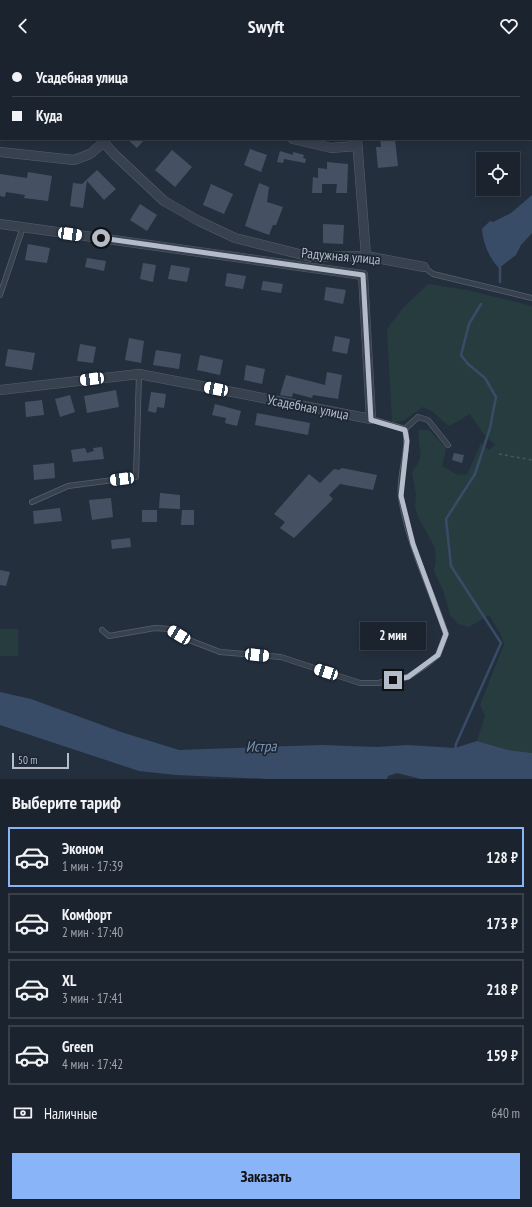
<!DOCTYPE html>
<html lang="ru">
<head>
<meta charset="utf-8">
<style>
  :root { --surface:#1b232e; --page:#282f3a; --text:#f1f3f6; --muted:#a0a4aa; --line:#39404a; --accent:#8ab4f8 }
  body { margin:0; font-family:"PT Sans Narrow",sans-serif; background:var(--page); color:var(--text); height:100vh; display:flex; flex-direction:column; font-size:15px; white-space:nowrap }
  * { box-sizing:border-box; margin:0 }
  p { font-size:13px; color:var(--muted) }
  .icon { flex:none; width:22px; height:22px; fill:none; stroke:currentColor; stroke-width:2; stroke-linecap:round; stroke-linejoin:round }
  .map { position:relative; height:727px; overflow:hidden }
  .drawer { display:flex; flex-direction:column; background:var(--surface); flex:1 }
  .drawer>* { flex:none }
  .hud { position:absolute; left:0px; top:0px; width:532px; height:88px; box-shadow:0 2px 10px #0003,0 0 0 1px var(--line); display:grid; align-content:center; height:88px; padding:0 12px; background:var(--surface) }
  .buttons { position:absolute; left:476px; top:100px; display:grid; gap:8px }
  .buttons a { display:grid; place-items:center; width:44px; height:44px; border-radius:0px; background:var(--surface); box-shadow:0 2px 10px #0003,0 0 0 1px var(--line); font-size:20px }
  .scale { position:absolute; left:12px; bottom:10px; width:57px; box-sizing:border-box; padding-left:4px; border:2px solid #b4bcc9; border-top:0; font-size:11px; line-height:14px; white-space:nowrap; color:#b4bcc9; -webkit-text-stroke:3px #1d2633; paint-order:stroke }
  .end { position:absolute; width:18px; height:18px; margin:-9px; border:5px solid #b4bcc9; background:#111; box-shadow:0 0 0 2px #111 }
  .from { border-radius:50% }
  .bubble { position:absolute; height:28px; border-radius:0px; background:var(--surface); box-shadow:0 2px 10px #0003,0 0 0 1px var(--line); font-size:13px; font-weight:700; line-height:28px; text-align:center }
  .car { position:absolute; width:12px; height:24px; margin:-12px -6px; border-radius:5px; box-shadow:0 0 3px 1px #0007; background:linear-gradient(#fff 24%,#345 0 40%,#fff 0 76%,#345 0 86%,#fff 0) }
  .hud b { display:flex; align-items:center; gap:14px; height:38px; font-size:15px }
  .hud b+b { border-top:1px solid var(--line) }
  .hud i { width:10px; height:10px; background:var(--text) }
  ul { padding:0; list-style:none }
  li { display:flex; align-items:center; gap:12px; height:60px; margin:0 8px 6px; padding:0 4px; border:2px solid var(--line); border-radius:0px }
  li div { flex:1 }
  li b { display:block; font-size:15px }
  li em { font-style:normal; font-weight:700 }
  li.selected { border-color:var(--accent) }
  li>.icon { width:36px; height:36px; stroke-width:1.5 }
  h2 { padding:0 12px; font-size:18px; line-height:48px }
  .pay { display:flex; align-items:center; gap:10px; height:44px; padding:0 12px; font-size:15px }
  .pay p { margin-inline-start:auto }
  .button { display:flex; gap:8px; margin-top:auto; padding:8px 12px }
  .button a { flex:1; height:46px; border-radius:0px; background:var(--accent); color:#111; font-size:16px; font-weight:700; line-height:46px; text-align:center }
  header { display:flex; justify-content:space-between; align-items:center; height:52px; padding:0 12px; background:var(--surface); font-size:18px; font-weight:700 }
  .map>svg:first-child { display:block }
  .green { fill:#263c3f }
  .water { fill:#394c67 }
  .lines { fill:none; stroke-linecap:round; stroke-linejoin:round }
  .stream { stroke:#394c67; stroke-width:2.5 }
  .building { fill:#455162 }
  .service-casing { stroke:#565f6c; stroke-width:6 }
  .minor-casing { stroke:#565f6c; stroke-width:10 }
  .path { stroke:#44595c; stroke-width:1.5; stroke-dasharray:3 3; stroke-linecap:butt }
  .service { stroke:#38414e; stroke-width:4.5 }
  .minor { stroke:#38414e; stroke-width:9 }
  .route { stroke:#b4bcc9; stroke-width:5 }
  .labels { text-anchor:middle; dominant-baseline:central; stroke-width:3.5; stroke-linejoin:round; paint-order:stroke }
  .street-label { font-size:14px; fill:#b4bcc9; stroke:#1d2633 }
  .water-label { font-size:15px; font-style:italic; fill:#7c92b1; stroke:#1d2633 }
</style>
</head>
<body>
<header><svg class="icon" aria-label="back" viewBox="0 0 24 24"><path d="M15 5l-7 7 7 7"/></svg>Swyft<svg class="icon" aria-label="heart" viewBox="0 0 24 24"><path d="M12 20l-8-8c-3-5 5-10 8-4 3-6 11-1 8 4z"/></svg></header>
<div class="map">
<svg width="532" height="727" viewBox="0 0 532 727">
  <rect width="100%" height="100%" fill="#242f3e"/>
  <g class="green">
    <path d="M428,232L467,238L532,254V701L508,698L477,689L485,663L480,653L504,592L501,583L489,563L469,575L458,572L450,563L444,541L434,519L436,508L435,496L418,465L415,455L416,443L412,420C428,399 416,400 419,378H429L445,395L446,397L442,414L456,422L467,423L481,391L489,398L495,393L482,380L470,362L449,374C439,367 436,360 423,355L404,368L392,371L387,277L403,256Z"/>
    <rect x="0" y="577" width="18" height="27"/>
  </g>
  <g class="water">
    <path d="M532,143V181L521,193L516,203L499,216C489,206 483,191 482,177L490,169L493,170L511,161Z"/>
    <path d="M0,640L31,647L121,680L179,698L321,693L377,695L407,693L455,696L477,689L508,698L532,701V727H421L397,721L388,724L387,727H269L176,723L139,719L0,673Z"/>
  </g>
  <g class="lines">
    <g class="stream">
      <path d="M500,214V230"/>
      <path d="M455,698L456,692L501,591L451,514L446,467L475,422L490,376L496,345L485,326L468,312L461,303L469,272L481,252"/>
    </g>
  </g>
  <g class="building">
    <path d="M127,87H145L137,96Z"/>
    <path d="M380,87H395L398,114L378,116L376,95H381Z"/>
    <path d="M250,97L267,103L261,120L244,113Z"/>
    <path d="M172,98L192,115L175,135L155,118Z"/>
    <path d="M280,99L293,103V100L304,103L303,106L306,107L305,111L284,107L283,111L277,110Z"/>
    <path d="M327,110L348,112L347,141H336L337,132H322V141H312L313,125L318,126V116L327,117Z"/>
    <path d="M97,118L116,137L104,148L87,129L83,156L70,154L73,131L82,132Z"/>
    <path d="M28,120L52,124L48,149L24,146L25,143L6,140L5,145L0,144V122L27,126Z"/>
    <path d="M259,131L269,135L267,150L283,155L276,173H273L269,183L245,174Z"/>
    <path d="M211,132L233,142L224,162L203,153Z"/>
    <path d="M140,152L157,163L147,179L130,168Z"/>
    <path d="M323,172L344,173L343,192L323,191Z"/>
    <path d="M28,192L50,196L47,211L25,208Z"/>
    <path d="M87,206L106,209L104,219L85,215Z"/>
    <path d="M143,211L156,213L153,230L140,227Z"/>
    <path d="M171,213L190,216L187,230L168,227Z"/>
    <path d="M227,221L246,224L243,237L225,234Z"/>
    <path d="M263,229L283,232L281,241L261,238Z"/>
    <path d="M326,235L346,238L343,252L324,248Z"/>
    <path d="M335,284L350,287L347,302L332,299Z"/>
    <path d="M129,286L144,289L141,311L125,308Z"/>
    <path d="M80,292L96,295L93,311L77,309Z"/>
    <path d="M8,297L35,301L32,318L5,314Z"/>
    <path d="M156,298L181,302L179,317L153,313Z"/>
    <path d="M200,303L223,308L220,323L197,318Z"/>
    <path d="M246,313L265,317L262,332L244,328Z"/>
    <path d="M327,320L342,323L338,347L313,343L312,346L293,341L292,345L280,343L286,323L325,333Z"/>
    <path d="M116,338L119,355L87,361L84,344Z"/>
    <path d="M151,340L166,342L164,356L157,355L156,361L148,359Z"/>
    <path d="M70,343L75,360L60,365L55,347Z"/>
    <path d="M42,348L44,363L26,365L25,350Z"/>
    <path d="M215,352L241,359L237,374L225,371L226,366L212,363Z"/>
    <path d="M257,361L310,371L308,383L255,373Z"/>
    <path d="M102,395L104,407L73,410L71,398L85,396L87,401L94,399L93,396Z"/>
    <path d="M454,401L464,403L462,411L452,408Z"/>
    <path d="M54,411L55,426L34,428L33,413Z"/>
    <path d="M342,416L377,423L373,438L340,432L329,443L333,447L294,486L280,476L285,470L274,462L309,422L320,431L334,417L339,418Z"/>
    <path d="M160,441L180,443V457L159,456Z"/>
    <path d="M111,446L113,465L92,468L89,448Z"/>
    <path d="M60,456L62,469L34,472L33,459Z"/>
    <rect x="142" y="458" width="15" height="12"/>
    <path d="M182,458H194V473H181Z"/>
    <path d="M130,486L131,495L112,497L111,488Z"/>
    <path d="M0,518L10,520L6,534L0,533Z"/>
  </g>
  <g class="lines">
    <defs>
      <g id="service">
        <path d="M112,1L114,0"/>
        <path d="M424,215L433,222L532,246"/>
        <path d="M0,243L23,175"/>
        <path d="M405,377L418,365L428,368L448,393"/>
        <path d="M32,450L68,434L136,425L139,322"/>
        <path d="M102,578L109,584L155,576L170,577L189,588L220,600L281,605L360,631H378L408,625L426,613L438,603L446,582C431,537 408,492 401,445C398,422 410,400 405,377L371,367"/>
      </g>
      <g id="minor">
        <path d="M52,0V1"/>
        <path d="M179,0L180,1"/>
        <path d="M352,0V1"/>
        <path d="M452,1L453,0"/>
        <path d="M101,87L114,102L164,149L199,169L235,186L311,205L366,204L424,215"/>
        <path d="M293,87L331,96L357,94"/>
        <path d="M357,87L366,204"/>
        <path d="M0,100L74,108L90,102L103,91"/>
        <path d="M0,172L363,223L371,367L139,322L0,338"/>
      </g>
    </defs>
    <use href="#service" class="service-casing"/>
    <use href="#minor" class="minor-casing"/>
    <path class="path" d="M499,402L532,408"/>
    <use href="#service" class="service"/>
    <use href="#minor" class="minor"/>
  </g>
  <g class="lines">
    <path class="route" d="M101,186L363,223L371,368L405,378L407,389L401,444L413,492L446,582L438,603L408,625L393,628"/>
  </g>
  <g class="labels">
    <g class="street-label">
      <text transform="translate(341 204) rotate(5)">Радужная улица</text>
      <text transform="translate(308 355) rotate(11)">Усадебная улица</text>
    </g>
    <g class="water-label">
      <text transform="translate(261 694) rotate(-1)">Истра</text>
    </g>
  </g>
</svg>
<div class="buttons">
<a><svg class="icon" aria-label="locate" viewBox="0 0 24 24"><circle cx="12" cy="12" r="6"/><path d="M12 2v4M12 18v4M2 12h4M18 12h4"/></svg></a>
</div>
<div class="scale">50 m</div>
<i class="end from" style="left:101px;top:186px"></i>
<i class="end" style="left:393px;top:628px"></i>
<div class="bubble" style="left:360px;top:570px;width:66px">2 мин</div>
<i class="car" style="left:70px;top:182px;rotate:98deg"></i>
<i class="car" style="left:92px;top:327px;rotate:263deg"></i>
<i class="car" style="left:216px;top:337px;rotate:281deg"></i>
<i class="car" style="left:122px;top:427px;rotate:263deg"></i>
<i class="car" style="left:179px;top:583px;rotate:301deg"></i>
<i class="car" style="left:257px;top:603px;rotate:96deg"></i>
<i class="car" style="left:326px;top:620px;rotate:288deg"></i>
<div class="hud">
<b><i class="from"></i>Усадебная улица</b>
<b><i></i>Куда</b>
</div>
</div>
<section class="drawer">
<h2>Выберите тариф</h2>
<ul>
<li class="selected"><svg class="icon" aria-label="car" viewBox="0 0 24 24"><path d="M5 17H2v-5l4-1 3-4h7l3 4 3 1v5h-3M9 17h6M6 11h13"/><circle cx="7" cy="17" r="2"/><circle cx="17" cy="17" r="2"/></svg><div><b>Эконом</b><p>1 мин · 17:39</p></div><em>128 ₽</em></li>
<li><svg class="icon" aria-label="car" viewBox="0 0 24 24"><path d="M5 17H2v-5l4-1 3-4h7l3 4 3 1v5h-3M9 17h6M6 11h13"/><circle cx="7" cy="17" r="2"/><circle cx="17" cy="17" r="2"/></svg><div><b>Комфорт</b><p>2 мин · 17:40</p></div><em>173 ₽</em></li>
<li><svg class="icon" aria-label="car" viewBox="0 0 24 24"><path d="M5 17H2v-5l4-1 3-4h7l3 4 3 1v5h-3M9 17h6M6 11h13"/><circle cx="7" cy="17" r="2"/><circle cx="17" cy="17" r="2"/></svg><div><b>XL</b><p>3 мин · 17:41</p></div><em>218 ₽</em></li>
<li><svg class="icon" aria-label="car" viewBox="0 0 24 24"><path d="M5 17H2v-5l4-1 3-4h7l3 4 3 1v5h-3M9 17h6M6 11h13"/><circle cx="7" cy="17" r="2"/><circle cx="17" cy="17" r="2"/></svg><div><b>Green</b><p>4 мин · 17:42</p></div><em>159 ₽</em></li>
</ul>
<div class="pay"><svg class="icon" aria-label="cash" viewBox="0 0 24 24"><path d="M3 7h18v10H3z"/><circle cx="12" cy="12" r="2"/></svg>Наличные<p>640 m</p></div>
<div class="button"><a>Заказать</a></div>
</section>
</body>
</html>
